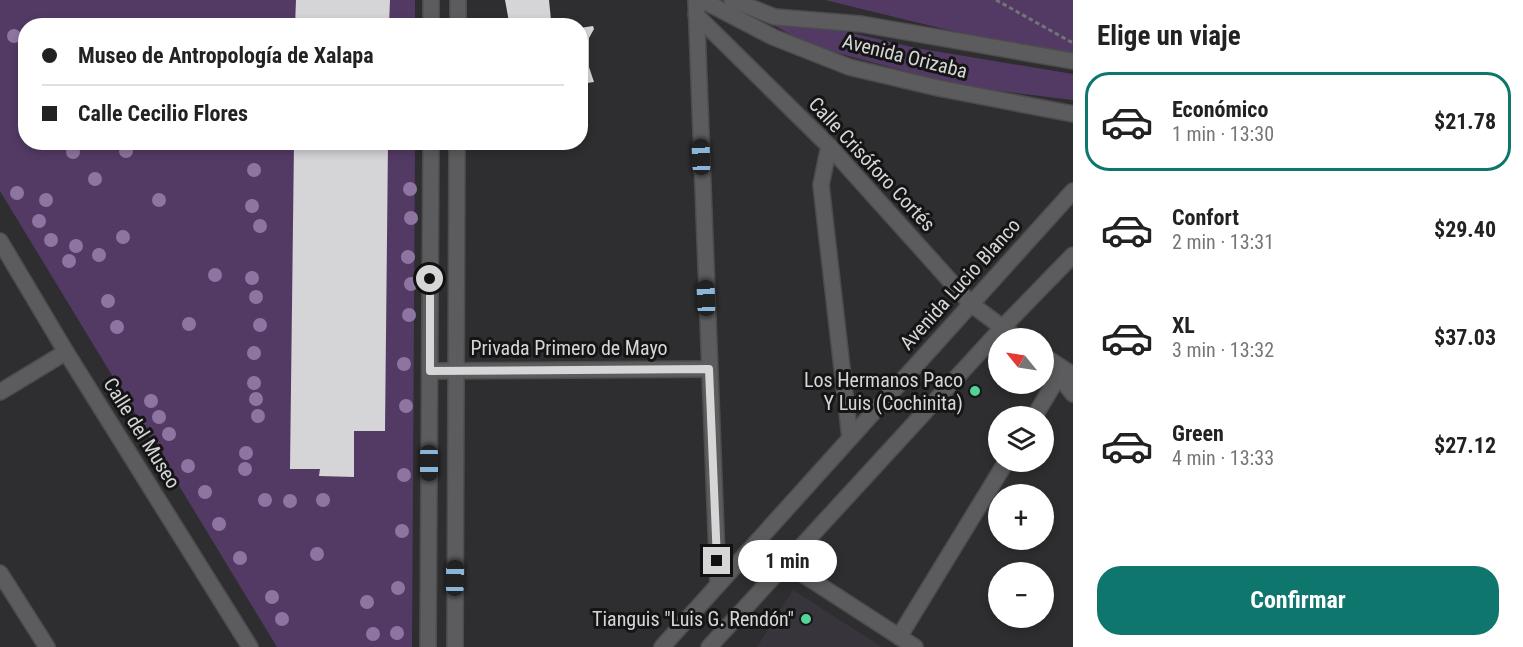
<!DOCTYPE html>
<html lang="es">
<head>
<meta charset="utf-8">
<style>
  :root { --surface:#fff; --page:#f6f6f6; --text:#222; --muted:#767676; --line:#e0e0e0; --accent:#0f766e }
  body { margin:0; font-family:"Roboto Condensed",sans-serif; background:var(--page); color:var(--text); height:100vh; display:flex; flex-direction:column; font-size:22px; white-space:nowrap }
  * { box-sizing:border-box; margin:0 }
  p { font-size:20px; color:var(--muted) }
  .icon { flex:none; width:33px; height:33px; fill:none; stroke:currentColor; stroke-width:2; stroke-linecap:round; stroke-linejoin:round }
  .map { position:relative; flex:1; overflow:hidden }
  .details { display:flex; flex-direction:column; background:var(--surface); width:450px }
  .details>* { flex:none }
  .guide { position:absolute; left:18px; top:18px; width:570px; height:132px; border-radius:24px; box-shadow:0 3px 9px #0003; display:grid; align-content:center; height:132px; padding:0 24px; background:var(--surface) }
  .needle { width:39px; rotate:300deg }
  .tools { position:absolute; left:988px; top:328px; display:grid; gap:12px }
  .tools a { display:grid; place-items:center; width:66px; height:66px; border-radius:50%; background:var(--surface); box-shadow:0 3px 9px #0003; font-size:30px }
  .end { position:absolute; width:27px; height:27px; margin:-14px; border:8px solid #d7d6d7; background:#111; box-shadow:0 0 0 3px #111 }
  .from { border-radius:50% }
  .bubble { position:absolute; height:42px; border-radius:21px; background:var(--surface); box-shadow:0 3px 9px #0003; font-size:20px; font-weight:700; line-height:42px; text-align:center }
  .car { position:absolute; width:18px; height:36px; margin:-18px -9px; border-radius:8px; box-shadow:0 0 4px 2px #0007; background:linear-gradient(#222 24%,#8ab4d8 0 40%,#222 0 76%,#8ab4d8 0 86%,#222 0) }
  .guide b { display:flex; align-items:center; gap:21px; height:57px; font-size:22px }
  .guide b+b { border-top:2px solid var(--line) }
  .guide i { width:15px; height:15px; background:var(--text) }
  ul { padding:0; list-style:none }
  li { display:flex; align-items:center; gap:18px; height:99px; margin:0 12px 9px; padding:0 12px; border:3px solid transparent; border-radius:24px }
  li div { flex:1 }
  li b { display:block; font-size:22px }
  li em { font-style:normal; font-weight:700 }
  li.on { border-color:var(--accent) }
  li>.icon { width:54px; height:54px; stroke-width:1.5 }
  h2 { padding:0 24px; font-size:27px; line-height:72px }
  .button { display:flex; gap:12px; margin-top:auto; padding:12px 24px }
  .button a { flex:1; height:69px; border-radius:24px; background:var(--accent); color:#fff; font-size:24px; font-weight:700; line-height:69px; text-align:center }
  main { display:flex; flex:1; min-height:0 }
  .map>svg:first-child { display:block }
  .built { fill:#38343c }
  .green { fill:#533a65 }
  .building { fill:#d5d4d7 }
  .lines { fill:none; stroke-linecap:round; stroke-linejoin:round }
  .minor-casing { stroke:#4c4b4d; stroke-width:18 }
  .secondary-casing { stroke:#4c4b4d; stroke-width:18 }
  .path { stroke:#757475; stroke-width:3; stroke-dasharray:4.5 3; stroke-linecap:butt }
  .minor { stroke:#5c5b5d; stroke-width:15 }
  .secondary { stroke:#5c5b5d; stroke-width:15 }
  .tree { fill:#8e75a1 }
  .route { stroke:#d7d6d7; stroke-width:8 }
  .poi-dot { fill:#53d396; stroke:#161516; stroke-width:2 }
  .labels { text-anchor:middle; dominant-baseline:central; stroke-width:6; stroke-linejoin:round; paint-order:stroke }
  .street-label { font-size:20px; fill:#d7d6d7; stroke:#161516 }
  .poi-label { font-size:20px; fill:#d7d6d7; stroke:#161516; text-anchor:end }
</style>
</head>
<body>
<main>
<div class="map">
<svg width="1073" height="647" viewBox="0 0 1073 647">
  <rect width="100%" height="100%" fill="#2e2d2f"/>
  <path class="built" d="M793,590L882,647H757Z"/>
  <g class="green">
    <path d="M0,0H415V25L26,26V142L415,143L412,647H277L0,191Z"/>
    <path d="M825,0H1073V56L948,30Z"/>
    <path d="M741,7L916,48L1073,74V100L961,86L811,46Z"/>
  </g>
  <g class="building">
    <path d="M296,0H390L389,26H295Z"/>
    <path d="M505,0H549L551,20L566,22L568,26H482L493,19L509,22Z"/>
    <path d="M593,26L594,29L589,38V67L594,82L580,84V28Z"/>
    <path d="M294,142H388L385,431H354V477L319,476L320,469H290Z"/>
  </g>
  <g class="lines">
    <defs>
      <g id="minor">
        <path d="M696,0L718,585"/>
        <path d="M696,15L829,146L971,304L1018,339"/>
        <path d="M431,26V0"/>
        <path d="M458,26V0"/>
        <path d="M829,146L821,185L850,438"/>
        <path d="M0,241L66,352L250,647"/>
        <path d="M1044,356L1073,375"/>
        <path d="M430,371L709,369"/>
        <path d="M1059,376L1073,394"/>
        <path d="M0,392L66,352"/>
        <path d="M1034,417L1063,369"/>
        <path d="M787,564L915,647"/>
        <path d="M0,573L47,647"/>
        <path d="M899,637L1006,462"/>
        <path d="M428,647L431,142"/>
        <path d="M455,647L457,142"/>
      </g>
      <g id="secondary">
        <path d="M702,0L773,37L849,67L938,88L1073,114"/>
        <path d="M732,0L775,17L861,24L1073,61"/>
        <path d="M662,647L1073,191"/>
        <path d="M709,647L1002,328L1073,255"/>
      </g>
    </defs>
    <use href="#minor" class="minor-casing"/>
    <use href="#secondary" class="secondary-casing"/>
    <g class="path">
      <path d="M996,0L1073,43"/>
      <path d="M910,65L913,48"/>
    </g>
    <use href="#minor" class="minor"/>
    <use href="#secondary" class="secondary"/>
  </g>
  <g class="tree">
    <circle cx="14" cy="36" r="7"/>
    <circle cx="126" cy="151" r="7"/>
    <circle cx="73" cy="152" r="7"/>
    <circle cx="254" cy="170" r="7"/>
    <circle cx="95" cy="179" r="7"/>
    <circle cx="410" cy="189" r="7"/>
    <circle cx="17" cy="193" r="7"/>
    <circle cx="46" cy="200" r="7"/>
    <circle cx="159" cy="200" r="7"/>
    <circle cx="252" cy="206" r="7"/>
    <circle cx="411" cy="218" r="7"/>
    <circle cx="39" cy="221" r="7"/>
    <circle cx="260" cy="226" r="7"/>
    <circle cx="123" cy="237" r="7"/>
    <circle cx="51" cy="240" r="7"/>
    <circle cx="76" cy="246" r="7"/>
    <circle cx="99" cy="255" r="7"/>
    <circle cx="408" cy="257" r="7"/>
    <circle cx="69" cy="261" r="7"/>
    <circle cx="215" cy="275" r="7"/>
    <circle cx="252" cy="278" r="7"/>
    <circle cx="411" cy="284" r="7"/>
    <circle cx="256" cy="297" r="7"/>
    <circle cx="108" cy="301" r="7"/>
    <circle cx="409" cy="315" r="7"/>
    <circle cx="189" cy="324" r="7"/>
    <circle cx="260" cy="325" r="7"/>
    <circle cx="117" cy="327" r="7"/>
    <circle cx="254" cy="353" r="7"/>
    <circle cx="404" cy="364" r="7"/>
    <circle cx="254" cy="383" r="7"/>
    <circle cx="256" cy="399" r="7"/>
    <circle cx="151" cy="401" r="7"/>
    <circle cx="406" cy="406" r="7"/>
    <circle cx="258" cy="416" r="7"/>
    <circle cx="159" cy="417" r="7"/>
    <circle cx="169" cy="434" r="7"/>
    <circle cx="246" cy="453" r="7"/>
    <circle cx="188" cy="466" r="7"/>
    <circle cx="245" cy="469" r="7"/>
    <circle cx="404" cy="475" r="7"/>
    <circle cx="205" cy="492" r="7"/>
    <circle cx="265" cy="500" r="7"/>
    <circle cx="323" cy="500" r="7"/>
    <circle cx="290" cy="501" r="7"/>
    <circle cx="219" cy="524" r="7"/>
    <circle cx="402" cy="531" r="7"/>
    <circle cx="317" cy="554" r="7"/>
    <circle cx="240" cy="558" r="7"/>
    <circle cx="398" cy="588" r="7"/>
    <circle cx="272" cy="597" r="7"/>
    <circle cx="367" cy="602" r="7"/>
    <circle cx="282" cy="619" r="7"/>
    <circle cx="397" cy="633" r="7"/>
    <circle cx="373" cy="634" r="7"/>
  </g>
  <g class="lines">
    <path class="route" d="M430,279V371L709,369L717,561"/>
  </g>
  <g class="poi-dot">
    <circle cx="975" cy="391" r="6"/>
    <circle cx="806" cy="619" r="6"/>
  </g>
  <g class="labels">
    <g class="street-label">
      <text transform="translate(905 56) rotate(14)">Avenida Orizaba</text>
      <text transform="translate(872 164) rotate(47)">Calle Crisóforo Cortés</text>
      <text transform="translate(960 284) rotate(-48)">Avenida Lucio Blanco</text>
      <text x="569" y="348">Privada Primero de Mayo</text>
      <text transform="translate(142 433) rotate(58)">Calle del Museo</text>
    </g>
    <g class="poi-label">
      <text x="963" y="380">Los Hermanos Paco<tspan x="963" dy="23">Y Luis (Cochinita)</tspan></text>
      <text x="794" y="619">Tianguis "Luis G. Rendón"</text>
    </g>
  </g>
</svg>
<div class="tools">
<a><svg class="needle" viewBox="-14 -14 28 28"><path d="M0-13l5 13h-10z" fill="#e53935"/><path d="M0 13l5-13h-10z" fill="#767676"/></svg></a>
<a><svg class="icon" aria-label="layers" viewBox="0 0 24 24"><path d="M12 4l9 5-9 5-9-5zM3 14l9 5 9-5"/></svg></a>
<a>+</a>
<a>−</a>
</div>
<i class="end from" style="left:430px;top:279px"></i>
<i class="end" style="left:717px;top:561px"></i>
<div class="bubble" style="left:738px;top:540px;width:99px">1 min</div>
<i class="car" style="left:701px;top:157px;rotate:358deg"></i>
<i class="car" style="left:706px;top:298px;rotate:358deg"></i>
<i class="car" style="left:429px;top:463px;rotate:180deg"></i>
<i class="car" style="left:455px;top:578px;rotate:1deg"></i>
<div class="guide">
<b><i class="from"></i>Museo de Antropología de Xalapa</b>
<b><i></i>Calle Cecilio Flores</b>
</div>
</div>
<section class="details">
<h2>Elige un viaje</h2>
<ul>
<li class="on"><svg class="icon" aria-label="car" viewBox="0 0 24 24"><path d="M5 17H2v-5l4-1 3-4h7l3 4 3 1v5h-3M9 17h6M6 11h13"/><circle cx="7" cy="17" r="2"/><circle cx="17" cy="17" r="2"/></svg><div><b>Económico</b><p>1 min · 13:30</p></div><em>$21.78</em></li>
<li><svg class="icon" aria-label="car" viewBox="0 0 24 24"><path d="M5 17H2v-5l4-1 3-4h7l3 4 3 1v5h-3M9 17h6M6 11h13"/><circle cx="7" cy="17" r="2"/><circle cx="17" cy="17" r="2"/></svg><div><b>Confort</b><p>2 min · 13:31</p></div><em>$29.40</em></li>
<li><svg class="icon" aria-label="car" viewBox="0 0 24 24"><path d="M5 17H2v-5l4-1 3-4h7l3 4 3 1v5h-3M9 17h6M6 11h13"/><circle cx="7" cy="17" r="2"/><circle cx="17" cy="17" r="2"/></svg><div><b>XL</b><p>3 min · 13:32</p></div><em>$37.03</em></li>
<li><svg class="icon" aria-label="car" viewBox="0 0 24 24"><path d="M5 17H2v-5l4-1 3-4h7l3 4 3 1v5h-3M9 17h6M6 11h13"/><circle cx="7" cy="17" r="2"/><circle cx="17" cy="17" r="2"/></svg><div><b>Green</b><p>4 min · 13:33</p></div><em>$27.12</em></li>
</ul>
<div class="button"><a>Confirmar</a></div>
</section>
</main>
</body>
</html>
